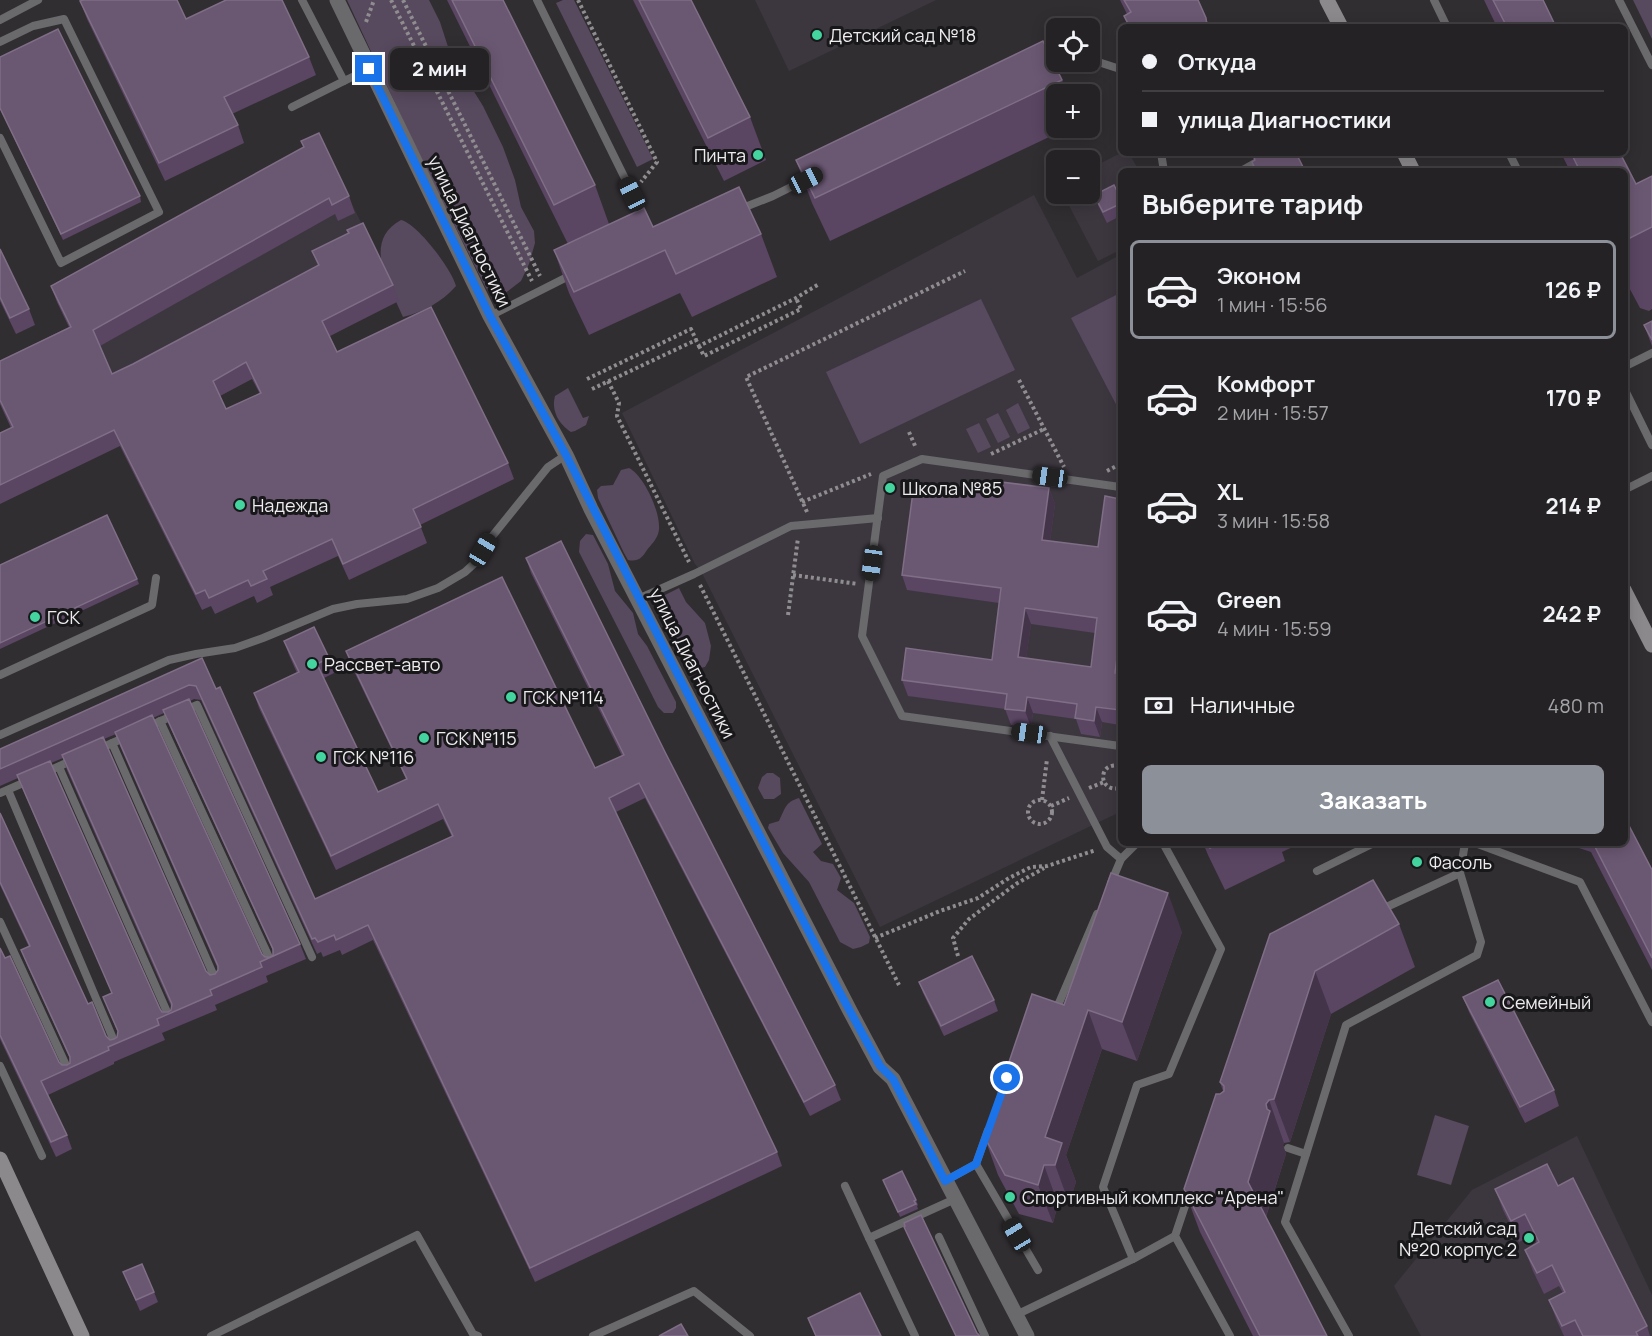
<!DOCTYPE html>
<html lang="ru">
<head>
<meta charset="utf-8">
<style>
  :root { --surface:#252226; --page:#2d2a2e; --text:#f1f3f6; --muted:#a3a4a7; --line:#423f43; --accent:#8c9099 }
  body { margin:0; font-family:Manrope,sans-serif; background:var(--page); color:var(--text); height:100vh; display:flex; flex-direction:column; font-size:22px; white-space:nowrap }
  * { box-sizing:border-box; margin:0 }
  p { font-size:20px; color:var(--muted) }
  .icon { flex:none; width:33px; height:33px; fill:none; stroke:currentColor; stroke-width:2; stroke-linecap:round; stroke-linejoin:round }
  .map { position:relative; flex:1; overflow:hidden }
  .sheet { position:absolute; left:1118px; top:168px; width:510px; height:678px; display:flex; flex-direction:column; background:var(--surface); border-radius:9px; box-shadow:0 3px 15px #0003,0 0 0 2px var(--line) }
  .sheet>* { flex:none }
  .banner { position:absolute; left:1118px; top:24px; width:510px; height:132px; border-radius:9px; box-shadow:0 3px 15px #0003,0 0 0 2px var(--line); display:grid; align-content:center; height:132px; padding:0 24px; background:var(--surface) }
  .fabs { position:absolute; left:1046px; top:18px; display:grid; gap:12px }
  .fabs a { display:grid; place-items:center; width:54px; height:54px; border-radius:9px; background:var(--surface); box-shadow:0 3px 15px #0003,0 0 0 2px var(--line); font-size:30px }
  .end { position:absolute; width:27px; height:27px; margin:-14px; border:8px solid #1a73e8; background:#fff; box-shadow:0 0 0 3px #fff }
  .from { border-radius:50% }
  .bubble { position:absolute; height:42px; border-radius:9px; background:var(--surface); box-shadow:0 3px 15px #0003,0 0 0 2px var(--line); font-size:20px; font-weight:700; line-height:42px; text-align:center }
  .car { position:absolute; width:18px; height:36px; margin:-18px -9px; border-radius:8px; box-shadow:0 0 4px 2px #0007; background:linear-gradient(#222 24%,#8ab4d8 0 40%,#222 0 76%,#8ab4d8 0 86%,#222 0) }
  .banner b { display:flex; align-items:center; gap:21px; height:57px; font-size:22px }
  .banner b+b { border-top:2px solid var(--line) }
  .banner i { width:15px; height:15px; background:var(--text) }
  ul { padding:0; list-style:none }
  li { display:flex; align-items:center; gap:18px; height:99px; margin:0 12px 9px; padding:0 12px; border:3px solid transparent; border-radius:9px }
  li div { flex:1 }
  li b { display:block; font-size:22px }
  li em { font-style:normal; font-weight:700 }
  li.on { border-color:var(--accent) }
  li>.icon { width:54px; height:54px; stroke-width:1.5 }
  h2 { padding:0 24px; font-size:27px; line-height:72px }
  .pay { display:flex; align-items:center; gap:15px; height:66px; padding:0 24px; font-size:22px }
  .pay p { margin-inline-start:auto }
  .button { display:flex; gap:12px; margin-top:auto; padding:12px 24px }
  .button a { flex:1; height:69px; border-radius:9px; background:var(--accent); color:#fff; font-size:24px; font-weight:700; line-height:69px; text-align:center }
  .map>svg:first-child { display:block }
  .built { fill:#3c373f }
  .green { fill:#57495e }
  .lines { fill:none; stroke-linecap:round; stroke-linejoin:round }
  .path { stroke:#8f8d90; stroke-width:4; stroke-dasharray:3 3; stroke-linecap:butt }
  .lane { stroke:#6a696b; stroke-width:8 }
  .street { stroke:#6a696b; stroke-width:15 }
  .secondary { stroke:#8b898c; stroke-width:15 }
  .wall { fill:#5a4563; fill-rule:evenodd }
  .shaded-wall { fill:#433449 }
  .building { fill:#6a5772; stroke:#7f6e86; stroke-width:1.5; fill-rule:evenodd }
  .route { stroke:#1a73e8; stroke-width:8 }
  .poi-dot { fill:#43d4a0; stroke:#181719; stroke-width:2 }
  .labels { text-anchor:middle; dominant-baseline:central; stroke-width:6; stroke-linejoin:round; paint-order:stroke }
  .poi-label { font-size:18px; fill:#eeecee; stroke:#181719; text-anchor:start }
  .street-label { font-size:18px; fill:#eeecee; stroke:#181719 }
</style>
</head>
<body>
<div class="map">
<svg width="1652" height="1336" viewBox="0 0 1652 1336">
  <rect width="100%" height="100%" fill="#312e32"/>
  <g class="built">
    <path d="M755,0H936L789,71Z"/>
    <path d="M325,149L369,239L347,327L126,447L57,302Z"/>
    <path d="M1121,153H1129L1139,171H1120V250L1098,261L1063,194H1089V169Z"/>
    <path d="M1034,195L1077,278L1120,255V812L880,927L701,571L695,564L622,413Z"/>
    <path d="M1577,1136L1652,1295V1336H1421L1394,1286L1472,1190Z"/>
  </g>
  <g class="green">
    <path d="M347,0H429L440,22L450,53L483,106L503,147L515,180L521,207L534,231L535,243L529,264L521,281L500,297L491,295L486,288L417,150Z"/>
    <path d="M563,0H574L653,159L637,167L556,3Z"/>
    <path d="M1633,0H1652V39Z"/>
    <path d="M401,220C418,224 452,270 456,286C442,302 423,312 403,317C390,286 361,242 401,220Z"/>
    <path d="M1120,293V412L1071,318Z"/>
    <path d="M981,299L1015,370L860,444L826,372Z"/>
    <path d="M568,388L583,418L589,416L586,425L575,431L571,432C559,424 551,411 555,396Z"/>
    <path d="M1018,403L1030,428L1018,434L1006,410Z"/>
    <path d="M998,413L1010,437L998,443L986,419Z"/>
    <path d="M979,423L991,447L978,453L966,429Z"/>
    <path d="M629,468C644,475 664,518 658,534C656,540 651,545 647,550C642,558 638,562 628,560L624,553L598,498L597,490L601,486L613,485L621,470Z"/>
    <path d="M586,534L593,535L608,564L615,591L633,613L638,634L647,646L676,702V708L673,713H664L658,707L640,671L579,552L580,541Z"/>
    <path d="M679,588L686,602L705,623L711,646L709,660L705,667L696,669C686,661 676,652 670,640L676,627L655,603L659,598Z"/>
    <path d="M767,773H773L780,778L781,794L774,799H764L758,788L762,777Z"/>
    <path d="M799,798L822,844L813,852L821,861L833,864L841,878L837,890L854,903L870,937L869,943L861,947L853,949L840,942L809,882L783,853L768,828L769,824L779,821C785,809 785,802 799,798Z"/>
    <path d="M1435,1115L1469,1126L1451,1185L1417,1175Z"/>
  </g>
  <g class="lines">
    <g class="path">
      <path d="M391,0L532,281"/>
      <path d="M403,0L540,276"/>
      <path d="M578,0L657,162L641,182"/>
      <path d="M366,22L374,0"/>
      <path d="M699,346L704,356L801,309L796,298"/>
      <path d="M587,379L691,329L696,340"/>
      <path d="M1019,380L1064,467"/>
      <path d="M608,381L619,403L617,416L689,562"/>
      <path d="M592,389L696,340L699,346L796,298L819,284"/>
      <path d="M909,432L916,448"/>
      <path d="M991,454L1044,429"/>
      <path d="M1107,471L1120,464"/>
      <path d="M802,502L871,474"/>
      <path d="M807,512L746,377L965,271"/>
      <path d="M793,575L858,584"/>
      <path d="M700,585L899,985"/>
      <path d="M788,615L798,538"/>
      <path d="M1120,766C1097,761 1098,793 1120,788"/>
      <path d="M1089,788L1104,782"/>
      <circle cx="1040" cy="812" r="12"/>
      <path d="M1042,800L1047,759"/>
      <path d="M1051,806L1069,798"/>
      <path d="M875,938L940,911L978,898L1009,878L1031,867L1047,866L1096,850"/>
      <path d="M958,956L953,938L969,919L1016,884L1044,868"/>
    </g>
    <g class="lane">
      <path d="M537,0L645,219"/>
      <path d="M1434,0L1447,27"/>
      <path d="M1619,0L1652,65"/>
      <path d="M0,20L38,0"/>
      <path d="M0,42L33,26L64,19L159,212L61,263L0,138"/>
      <path d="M1089,59L1120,69"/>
      <path d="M1043,64L1056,57"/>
      <path d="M344,81L369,69"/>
      <path d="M292,107L344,81L302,0"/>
      <path d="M1161,153L1164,171"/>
      <path d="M1509,153L1518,171"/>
      <path d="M1241,171L1273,153"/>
      <path d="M740,209L773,196L813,176"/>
      <path d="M490,316L573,274"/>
      <path d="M1624,367L1652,353"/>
      <path d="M1624,388L1652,445"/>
      <path d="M1120,487L922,459L883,476L862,636L902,716L1120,746"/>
      <path d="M1624,490L1652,476"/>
      <path d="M638,599L694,574L791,526L878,518"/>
      <path d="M0,675L152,605L156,578"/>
      <path d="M160,721L273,966"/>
      <path d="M145,728L197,705L312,957"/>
      <path d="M0,735L169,660L196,654L235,648L263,638L333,609L357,604L407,599L438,588L465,572L477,561L490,539L548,467L566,455"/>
      <path d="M1050,736L1107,847L1121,859"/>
      <path d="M112,743L217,983"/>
      <path d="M99,749L128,736"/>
      <path d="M59,767L171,1021"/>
      <path d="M44,773L73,760"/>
      <path d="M8,790L117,1048"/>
      <path d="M0,793L30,780"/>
      <path d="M1163,843L1221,949L1169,1074L1137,1085L1103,1187L1133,1259L1175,1236"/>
      <path d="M1475,843L1580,882L1652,1022"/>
      <path d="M1317,871L1374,843"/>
      <path d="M1111,883L1121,859L1137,843"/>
      <path d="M1380,910L1460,873L1465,843"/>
      <path d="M0,922L70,1074"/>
      <path d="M1051,1010L1059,1003L1097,914"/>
      <path d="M0,1066L42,1156"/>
      <path d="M1288,1148L1306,1154"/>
      <path d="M976,1164L1038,1270"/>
      <path d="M945,1181L976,1164L988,1130"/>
      <path d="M845,1186L869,1238"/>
      <path d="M1191,1188L1175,1236L1230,1336"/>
      <path d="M939,1237L985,1336"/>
      <path d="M1016,1315L1133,1259"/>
      <path d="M211,1336L417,1235L473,1334L478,1336"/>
      <path d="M593,1336L694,1291L750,1336"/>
      <path d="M915,1336L869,1238L955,1199"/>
      <path d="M1349,1336L1285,1222L1346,1025L1477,955L1481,942L1460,873"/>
    </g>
    <path class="street" d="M337,0L490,316L566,455L591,509L850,1011L880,1067L893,1079L1027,1336"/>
    <g class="secondary">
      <path d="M1327,0L1341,27"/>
      <path d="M1404,153L1413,171"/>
      <path d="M1624,590L1652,645"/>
      <path d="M0,1159L82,1336"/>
    </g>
  </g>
  <g class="wall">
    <path d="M447,0H503L595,185L609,224L761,234L777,277L692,317L680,293L589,335L569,293L554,250L568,244Z"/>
    <path d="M633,0H691L750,117L766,160L724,181Z"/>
    <path d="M1120,0H1198L1210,27H1128L1124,16L1127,14Z"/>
    <path d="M1484,0H1543L1556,27H1497Z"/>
    <path d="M80,1L186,19L309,57L316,75L232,114L238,125L244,143L165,181L87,19Z"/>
    <path d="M0,57L140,196L141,202L63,240L0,109Z"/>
    <path d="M1062,80L1067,94H1056V128H1068L830,241L812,203L796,160Z"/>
    <path d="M301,141L349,196L355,213L338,221L335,214L100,346L112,374L133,364L318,266L312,251L393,285L399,301L330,336L337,352L508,463L514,479L420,525L427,543L349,580L338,556L270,587L273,595L257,603L254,596L215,614L211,606L202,610L120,446L0,504V433L11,428L0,404V361L69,327L57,302L51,286L304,148ZM252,379L260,394L226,409L220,396Z"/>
    <path d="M1561,153H1620L1636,184L1652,176V309L1649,311L1640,308L1624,278V171H1570Z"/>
    <path d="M1094,195L1120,197V216L1107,223L1098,205Z"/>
    <path d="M0,249L29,309L35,325L16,334L0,301Z"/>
    <path d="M1652,321V346L1644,325Z"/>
    <path d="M1049,488L1055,504L1050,541L1098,547L1120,499V725L1102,722L1100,737L1081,734L1076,719L1033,713L1031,727L1011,725L1005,709L908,696L902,680L992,660L999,603L907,590L902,575L991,494ZM1031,624L1095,633L1091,667L1026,658Z"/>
    <path d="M526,558L665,752L835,1085L841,1100L810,1116L645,798L616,812L777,1152L782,1166L535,1282L373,940L342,955L340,950L323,957L321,952L317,954L201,700L194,699L190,701L300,944L306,959L266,976L268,982L215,1005L217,1010L162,1033L165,1040L114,1062V1064L48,1095L67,1135L72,1149L56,1157L0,1039V948L59,1062L62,1065H67L70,1063V1059L27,965L21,950L29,947L0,885V813L88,1004L106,1036L110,1040L114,1039L117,1037L118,1033L103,997L112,993L23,790L18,778L0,786V749L202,658L315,899L452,837L443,819L336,870L259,708L254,693L297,673L289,655L284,641L329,658L334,673L324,678L378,792L406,779L351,665L346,651L595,768L622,756L531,573ZM164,713L169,725L273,951V955L270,957H265L262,954L153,718ZM116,734L120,746L218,969L215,974L210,975L206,971L104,739ZM63,758L67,770L171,1006V1010L168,1012H162L160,1009L51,763Z"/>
    <path d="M0,565L137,579L139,584L0,649Z"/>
    <path d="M1203,843H1301L1282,852L1285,861L1225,890L1208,855Z"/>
    <path d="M1564,843H1624L1652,870V970L1591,852Z"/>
    <path d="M1399,924L1415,967L1331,1014L1290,1142L1284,1143L1283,1145L1286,1154L1266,1217L1327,1336H1253L1200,1232L1184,1189L1220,1094L1223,1091L1220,1082L1270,934Z"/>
    <path d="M1182,932L1137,1061L1102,1049L1066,1155L1076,1182L1069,1203L1058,1204L1053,1223L1019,1214L998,1175L984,1136L1064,1005Z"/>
    <path d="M919,982L994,1000L998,1011L944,1036L923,993Z"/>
    <path d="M1463,997L1554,1090L1559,1106L1525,1123L1469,1012Z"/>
    <path d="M883,1180L916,1200L918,1205L917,1206L918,1209L900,1217Z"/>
    <path d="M1558,1186L1647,1326L1650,1336H1564L1557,1321L1549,1300L1563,1293L1559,1286L1544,1294L1533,1271L1525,1250L1537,1244L1533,1235L1519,1242L1503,1210L1495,1189Z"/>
    <path d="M904,1227L977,1333L980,1336H956Z"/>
    <path d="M123,1272L154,1292L158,1302L140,1311Z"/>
  </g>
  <g class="shaded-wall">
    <path d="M1049,488L1055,504L1048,556L1042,540Z"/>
    <path d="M1025,608L1031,624L1024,673L1018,657Z"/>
    <path d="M1120,635V687L1115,673Z"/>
    <path d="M1027,697L1033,713L1031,727L1025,711Z"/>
    <path d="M1096,707L1102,722L1100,737L1094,721Z"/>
    <path d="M1168,893L1182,932L1137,1061L1122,1022Z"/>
    <path d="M1315,971L1331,1014L1290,1142L1274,1099Z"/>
    <path d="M1088,1010L1102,1049L1066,1155L1076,1182L1069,1203L1045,1137Z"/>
    <path d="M1269,1100L1284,1143L1283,1145L1286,1154L1263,1225L1248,1182L1266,1104Z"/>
    <path d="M1044,1165L1058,1204L1053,1223L1038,1185Z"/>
  </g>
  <g class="building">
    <path d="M83,0H177L186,19L226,0H282L309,57L224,97L238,125L159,163L80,1Z"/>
    <path d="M452,0H503L595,185L554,205Z"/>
    <path d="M639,0H691L750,117L708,138Z"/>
    <path d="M1124,0H1198L1206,18L1207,27H1130L1124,16L1131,12Z"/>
    <path d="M1493,0H1543L1556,27H1507Z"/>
    <path d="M58,29L140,196L61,234L0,108V57Z"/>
    <path d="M1043,41L1062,80L815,198L796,160Z"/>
    <path d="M319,133L349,196L332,205L329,198L93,330L112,374L133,364L319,265L312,251L349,233L347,230L363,223L393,285L322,321L337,352L431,307L508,463L413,509L421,527L343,564L332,539L263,571L267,579L251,586L248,580L209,598L205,590L196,594L114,430L0,485V433L13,427L0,400V361L71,327L51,286L304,147L301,141ZM246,362L261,393L226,409L213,381Z"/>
    <path d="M1252,153H1296L1305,171H1256L1252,162L1255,160Z"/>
    <path d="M1571,153H1620L1636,184L1652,176V227L1624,241V171H1580Z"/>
    <path d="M1114,185L1120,197V204L1103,212L1094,195Z"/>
    <path d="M739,187L761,234L676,274L665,250L574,292L554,250L644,208L653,227Z"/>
    <path d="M0,249L29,309L10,318L0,297Z"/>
    <path d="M1652,321V340L1644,325Z"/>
    <path d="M993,481L1049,488L1042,540L1098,547L1105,496L1120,499V635L1115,673L1120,674V710L1096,707L1094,721L1075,718L1077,704L1027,697L1025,711L1005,709L1007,694L902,680L906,648L992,660L1001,588L902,575L914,484L991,494ZM1025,608L1097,618L1091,667L1018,657Z"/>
    <path d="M107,515L137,579L0,643V565Z"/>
    <path d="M561,541L665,752L835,1085L804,1102L639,783L609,798L777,1152L530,1268L368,925L336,940L334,935L318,942L315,938L312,939L196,686L189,685L0,769V749L202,658L216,689L220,687L315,899L453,836L438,804L331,856L254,693L299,672L284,641L314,627L329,658L317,664L378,792L407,779L346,651L502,577L595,768L624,755L526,558Z"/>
    <path d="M189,699L300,944L260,962L262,967L210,990L212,995L157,1019L159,1025L108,1047L109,1050L41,1081L67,1135L51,1142L0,1035V948L5,958L10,956L59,1062L62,1065H67L70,1063V1057L21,950L30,946L0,882V813L88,1004L92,1002L106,1036L110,1040L114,1039L117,1037L118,1031L103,997L112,993L17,775L50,761L160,1009L162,1012H168L171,1010L172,1004L62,755L103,737L206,971L210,975L215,974L218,970V966L115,732L152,715L262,954L265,957H270L273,955V949L163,710Z"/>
    <path d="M1624,816L1652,870V958L1593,843H1624Z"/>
    <path d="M1207,843H1221L1210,848Z"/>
    <path d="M1111,873L1168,893L1122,1022L1088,1010L1045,1137L1062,1143L1055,1165H1044L1038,1185L1005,1175L984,1136L1032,994L1064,1005Z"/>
    <path d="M1373,880L1399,924L1315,971L1274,1099L1269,1100L1266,1104L1267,1109L1270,1111L1248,1182L1327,1336H1260L1184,1189L1216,1094H1220L1224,1091V1086L1220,1082L1270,934Z"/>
    <path d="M972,956L994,1000L941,1026L919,982Z"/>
    <path d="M1498,980L1554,1090L1520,1107L1463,997Z"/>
    <path d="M1547,1164L1558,1186L1573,1178L1647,1326L1636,1332L1638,1336H1583L1575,1320L1562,1326L1549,1300L1565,1292L1552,1265L1537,1273L1525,1250L1539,1242L1525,1214L1511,1221L1495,1189Z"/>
    <path d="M902,1171L916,1200L914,1201L916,1204L898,1212L883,1180Z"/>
    <path d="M921,1215L977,1333L980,1336H956L904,1227L905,1226L904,1223Z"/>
    <path d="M142,1264L154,1292L136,1300L123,1272Z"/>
    <path d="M860,1293L881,1336H816L808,1318Z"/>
    <path d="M681,1324L688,1336H659Z"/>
  </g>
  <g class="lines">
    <path class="route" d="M369,69L490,316L566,455L839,991L880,1066L893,1079L945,1181L976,1164L1007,1078"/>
  </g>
  <g class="poi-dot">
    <circle cx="817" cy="35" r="6"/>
    <circle cx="758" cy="155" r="6"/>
    <circle cx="890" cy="488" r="6"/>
    <circle cx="240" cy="505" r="6"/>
    <circle cx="35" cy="617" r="6"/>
    <circle cx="312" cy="664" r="6"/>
    <circle cx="511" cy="697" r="6"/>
    <circle cx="424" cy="738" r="6"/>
    <circle cx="321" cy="757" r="6"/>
    <circle cx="1417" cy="862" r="6"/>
    <circle cx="1490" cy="1002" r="6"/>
    <circle cx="1010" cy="1197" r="6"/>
    <circle cx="1529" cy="1238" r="6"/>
  </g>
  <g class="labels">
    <g class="poi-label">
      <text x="829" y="35">Детский сад №18</text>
      <text x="746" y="155" text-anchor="end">Пинта</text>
      <text x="902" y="488">Школа №85</text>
      <text x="252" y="505">Надежда</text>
      <text x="47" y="617">ГСК</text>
      <text x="324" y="664">Рассвет-авто</text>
      <text x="523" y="697">ГСК №114</text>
      <text x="436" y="738">ГСК №115</text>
      <text x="333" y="757">ГСК №116</text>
      <text x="1429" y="862">Фасоль</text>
      <text x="1502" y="1002">Семейный</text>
      <text x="1022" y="1197">Спортивный комплекс "Арена"</text>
      <text x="1517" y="1228" text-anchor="end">Детский сад<tspan x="1517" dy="21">№20 корпус 2</tspan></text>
    </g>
    <g class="street-label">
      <text transform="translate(470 231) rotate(64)">улица Диагностики</text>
      <text transform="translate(693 663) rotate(63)">улица Диагностики</text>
    </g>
  </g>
</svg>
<div class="fabs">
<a><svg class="icon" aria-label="locate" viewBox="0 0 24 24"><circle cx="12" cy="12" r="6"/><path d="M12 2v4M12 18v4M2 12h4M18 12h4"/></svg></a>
<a>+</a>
<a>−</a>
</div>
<i class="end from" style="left:1007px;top:1078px"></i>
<i class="end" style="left:369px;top:69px"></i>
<div class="bubble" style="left:390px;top:48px;width:99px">2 мин</div>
<i class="car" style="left:806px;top:180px;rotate:63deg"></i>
<i class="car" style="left:632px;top:194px;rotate:334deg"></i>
<i class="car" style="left:1050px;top:477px;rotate:278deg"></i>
<i class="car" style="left:483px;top:550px;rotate:31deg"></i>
<i class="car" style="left:872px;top:563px;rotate:188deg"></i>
<i class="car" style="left:1029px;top:733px;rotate:278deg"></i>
<i class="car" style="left:1017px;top:1235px;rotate:329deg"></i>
<div class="banner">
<b><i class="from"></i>Откуда</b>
<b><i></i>улица Диагностики</b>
</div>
<section class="sheet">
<h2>Выберите тариф</h2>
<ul>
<li class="on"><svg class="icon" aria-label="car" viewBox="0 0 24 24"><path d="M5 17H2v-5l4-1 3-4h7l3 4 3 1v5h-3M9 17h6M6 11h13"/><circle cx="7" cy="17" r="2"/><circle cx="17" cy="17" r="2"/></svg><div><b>Эконом</b><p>1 мин · 15:56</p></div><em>126 ₽</em></li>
<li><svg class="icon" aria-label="car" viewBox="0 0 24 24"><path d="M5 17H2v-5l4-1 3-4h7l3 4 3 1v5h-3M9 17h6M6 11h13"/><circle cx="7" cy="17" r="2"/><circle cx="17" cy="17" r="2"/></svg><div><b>Комфорт</b><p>2 мин · 15:57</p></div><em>170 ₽</em></li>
<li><svg class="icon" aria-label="car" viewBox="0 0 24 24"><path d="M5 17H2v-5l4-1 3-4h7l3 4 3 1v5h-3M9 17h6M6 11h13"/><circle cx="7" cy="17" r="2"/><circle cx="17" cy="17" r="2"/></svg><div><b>XL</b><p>3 мин · 15:58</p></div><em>214 ₽</em></li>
<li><svg class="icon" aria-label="car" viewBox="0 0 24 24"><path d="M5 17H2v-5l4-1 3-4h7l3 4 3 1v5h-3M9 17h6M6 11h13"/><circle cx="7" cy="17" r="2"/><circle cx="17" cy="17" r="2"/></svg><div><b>Green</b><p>4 мин · 15:59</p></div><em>242 ₽</em></li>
</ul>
<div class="pay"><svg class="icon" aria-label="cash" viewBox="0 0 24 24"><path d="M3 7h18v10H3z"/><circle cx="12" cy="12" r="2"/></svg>Наличные<p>480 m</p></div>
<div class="button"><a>Заказать</a></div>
</section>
</div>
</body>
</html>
